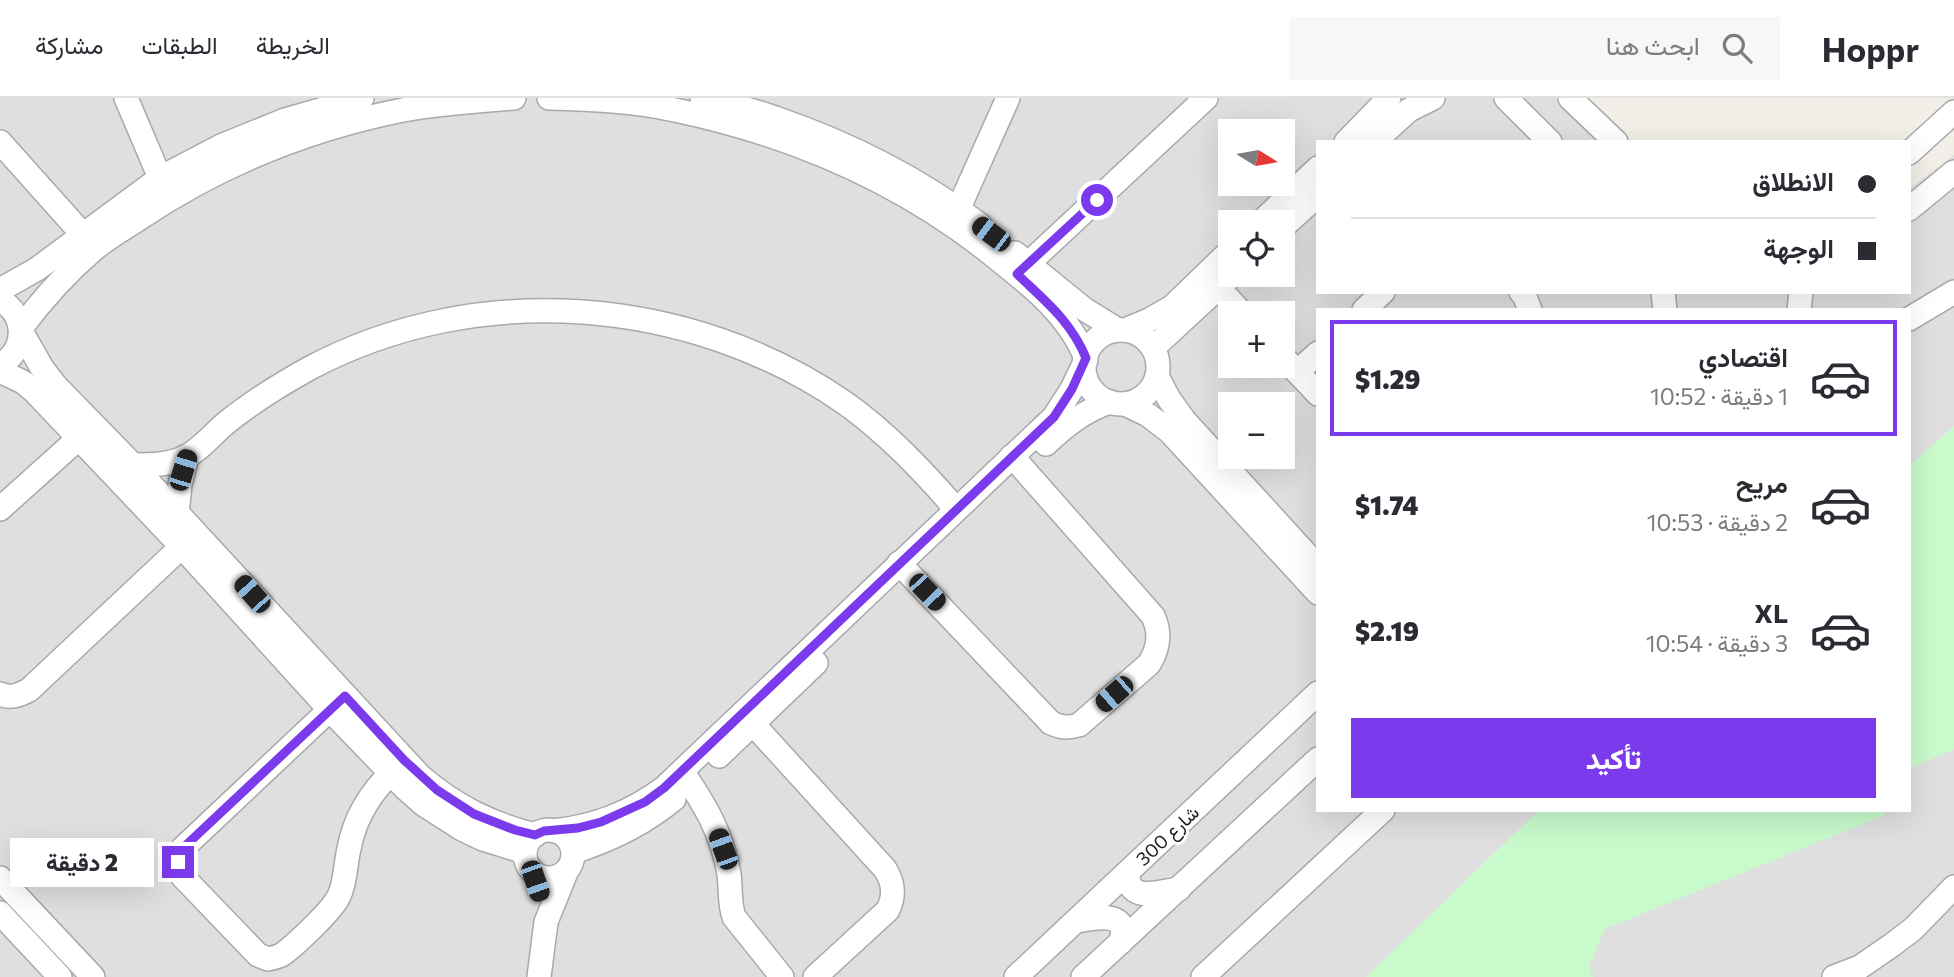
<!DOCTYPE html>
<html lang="ar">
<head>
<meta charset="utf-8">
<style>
  :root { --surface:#fff; --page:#f7f7f7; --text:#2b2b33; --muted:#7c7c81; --line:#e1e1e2; --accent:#7c3aed }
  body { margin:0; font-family:Commissioner,Vazirmatn,sans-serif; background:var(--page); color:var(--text); direction:rtl; height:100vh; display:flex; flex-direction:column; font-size:26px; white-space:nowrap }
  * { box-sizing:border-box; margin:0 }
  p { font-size:23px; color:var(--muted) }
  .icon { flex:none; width:38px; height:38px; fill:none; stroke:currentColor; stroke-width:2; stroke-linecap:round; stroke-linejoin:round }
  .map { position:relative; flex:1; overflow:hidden; direction:ltr }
  .drawer { position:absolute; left:1316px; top:210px; width:595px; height:504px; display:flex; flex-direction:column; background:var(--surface); border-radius:0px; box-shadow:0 7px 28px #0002; direction:rtl }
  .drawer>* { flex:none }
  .banner { position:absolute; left:1316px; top:42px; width:595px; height:154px; border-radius:0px; box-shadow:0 7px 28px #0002; direction:rtl; display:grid; align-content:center; height:154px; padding:0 35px; background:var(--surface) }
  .needle { width:46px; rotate:101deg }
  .buttons { position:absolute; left:1218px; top:21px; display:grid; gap:14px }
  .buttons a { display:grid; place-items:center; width:77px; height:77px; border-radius:0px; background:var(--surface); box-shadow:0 7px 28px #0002; font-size:35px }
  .end { position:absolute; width:32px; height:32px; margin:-16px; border:9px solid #7c3aed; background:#fff; box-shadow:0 0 0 4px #fff }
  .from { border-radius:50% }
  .bubble { position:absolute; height:49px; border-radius:0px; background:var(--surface); box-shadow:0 7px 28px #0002; font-size:23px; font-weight:800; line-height:49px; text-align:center; direction:rtl }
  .car { position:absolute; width:21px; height:42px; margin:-21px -10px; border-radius:9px; box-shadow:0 0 5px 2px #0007; background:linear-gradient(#222 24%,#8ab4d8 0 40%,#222 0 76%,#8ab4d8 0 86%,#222 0) }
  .banner b { display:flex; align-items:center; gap:24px; height:66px; font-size:26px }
  .banner b+b { border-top:2px solid var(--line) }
  .banner i { width:18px; height:18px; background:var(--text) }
  ul { padding:12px 0 0; list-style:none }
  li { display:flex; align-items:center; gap:21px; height:116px; margin:0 14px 10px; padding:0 21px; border:4px solid transparent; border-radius:0px }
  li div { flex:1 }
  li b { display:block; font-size:26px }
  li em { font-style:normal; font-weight:800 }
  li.on { border-color:var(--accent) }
  li>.icon { width:63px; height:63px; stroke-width:1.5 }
  .button { display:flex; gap:14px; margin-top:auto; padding:14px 35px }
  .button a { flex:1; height:80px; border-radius:0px; background:var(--accent); color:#fff; font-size:28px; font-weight:800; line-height:80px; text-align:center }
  header { display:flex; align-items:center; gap:42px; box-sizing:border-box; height:98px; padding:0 35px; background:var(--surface); border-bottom:2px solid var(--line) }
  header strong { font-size:33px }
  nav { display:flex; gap:38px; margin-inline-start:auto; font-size:24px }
  .search { width:490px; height:63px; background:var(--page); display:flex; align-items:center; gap:18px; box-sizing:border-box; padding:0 24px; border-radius:0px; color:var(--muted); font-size:26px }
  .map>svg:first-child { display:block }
  .residential { fill:#e0dfdf; fill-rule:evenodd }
  .park { fill:#c8facc }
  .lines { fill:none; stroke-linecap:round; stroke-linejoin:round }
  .minor-casing { stroke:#a9a9a9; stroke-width:26 }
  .minor { stroke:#fff; stroke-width:23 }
  .route { stroke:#7c3aed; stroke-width:9 }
  .labels { text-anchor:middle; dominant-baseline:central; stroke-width:6; stroke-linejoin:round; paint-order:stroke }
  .street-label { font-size:19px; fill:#222; stroke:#fff }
</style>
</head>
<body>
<header>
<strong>Hoppr</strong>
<div class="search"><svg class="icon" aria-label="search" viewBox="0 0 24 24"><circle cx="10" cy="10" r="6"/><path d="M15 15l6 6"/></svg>ابحث هنا</div>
<nav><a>الخريطة</a><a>الطبقات</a><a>مشاركة</a></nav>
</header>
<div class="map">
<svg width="1954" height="879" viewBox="0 0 1954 879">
  <rect width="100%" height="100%" fill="#f2efe9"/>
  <path class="residential" d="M0,0H1555L1602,44H1318V194H1783L1788,198L1792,194H1909V91L1954,57V879H0ZM1230,33H1283V86H1230ZM1230,124H1283V177H1230ZM1318,212H1909V712H1318ZM1230,215H1283V268H1230ZM1230,306H1283V359H1230Z"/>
  <g class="park">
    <path d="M1954,328V651L1909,671V368Z"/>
    <path d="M1539,712H1884L1885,717L1605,831L1589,869L1593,879H1366Z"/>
  </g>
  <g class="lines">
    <defs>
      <g id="minor">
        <path d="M126,0L166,94"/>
        <path d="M549,0C591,1 634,3 675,12C794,37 905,85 999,162C1034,190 1069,218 1086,260"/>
        <path d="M702,0C726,6 751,11 775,20C848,45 918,80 980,127"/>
        <path d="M1506,0L1550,44"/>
        <path d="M1570,0L1616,44"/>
        <path d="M0,44L93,148"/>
        <path d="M1346,44L1389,0"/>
        <path d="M1374,44L1409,12L1433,0"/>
        <path d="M1909,55L1954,14"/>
        <path d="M1909,111L1954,74"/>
        <path d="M953,123L1008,0"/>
        <path d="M1261,124L1318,70"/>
        <path d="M1283,129L1318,97"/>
        <path d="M1015,155L1084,211L1118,232"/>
        <path d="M1017,176L1206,0"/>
        <path d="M1208,179L1242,215"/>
        <path d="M0,192L37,171L160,80L221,48L285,22L362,0"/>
        <path d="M1521,194L1525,199L1530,212"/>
        <path d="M1663,194L1665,212"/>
        <path d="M0,202C27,217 27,252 0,267"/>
        <path d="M1364,212L1383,194"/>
        <path d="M1799,212L1801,194"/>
        <path d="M1909,221L1954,194"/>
        <path d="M21,230C42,202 66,175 93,152C107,140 123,131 137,122C217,68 308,31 403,12C439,5 477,3 514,0"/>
        <path d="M1125,232L1149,222L1172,209L1230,153"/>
        <circle cx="1121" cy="269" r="37"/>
        <path d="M21,233L42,270L55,287L133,367L420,678C455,708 491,726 535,737"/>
        <path d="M1153,250L1232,177"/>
        <path d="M1283,259L1318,296"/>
        <path d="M0,273L23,284L35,294L182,449L330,612L406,691L423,706L462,731L483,741L525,754"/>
        <path d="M1297,274L1318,255"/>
        <path d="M1157,278L1169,301L1184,322L1318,469"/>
        <path d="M1125,306L1148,317L1169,333L1318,495"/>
        <path d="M1046,346C1066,327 1084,313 1110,304"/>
        <path d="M133,367C150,367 170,367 185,359C199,353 214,335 226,325C252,304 281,286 310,270C478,181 690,198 845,305C887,335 922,372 956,411"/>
        <path d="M0,411L89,331"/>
        <path d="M177,415L180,387L187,359"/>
        <path d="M899,465L1051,625C1062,630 1068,630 1079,627L1149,566C1159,550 1161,535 1153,518L1012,358"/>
        <path d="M0,596C11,601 19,597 29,592L193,438"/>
        <path d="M340,602L183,750C177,761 177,769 183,779L258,857L268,861C273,860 278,859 283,856C296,846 332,813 339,798C346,783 345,767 349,751C355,717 375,688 401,666"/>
        <path d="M743,615L885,771C894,785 895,797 888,812L815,879"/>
        <path d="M719,658L816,565"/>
        <path d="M682,673C705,707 722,735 729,776C731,791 729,805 734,819L782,879"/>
        <circle cx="549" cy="756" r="24"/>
        <path d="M554,733C596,728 630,715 664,690L1054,319L1072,291L1086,262"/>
        <path d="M573,754C611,742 644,726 674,701"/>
        <path d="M1128,774C1127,806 1158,794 1179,791"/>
        <path d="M0,780L93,879"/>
        <path d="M0,815L60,879"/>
        <path d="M1076,823C1095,820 1130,811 1121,844"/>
        <path d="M539,879L546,824L567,772"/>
        <path d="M1016,879L1318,595"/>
        <path d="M1083,879L1318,661"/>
        <path d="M1203,879L1383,712"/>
        <path d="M1834,879L1860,869L1892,847L1913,831L1954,789"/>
      </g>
    </defs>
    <use href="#minor" class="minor-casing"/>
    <use href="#minor" class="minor"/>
  </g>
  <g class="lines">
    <path class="route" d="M178,764L183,750L345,598L404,662L437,692L474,716L515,732L535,737L544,733L578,730L601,724L645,704L664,690L1054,319L1072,291L1086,260C1071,223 1045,203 1017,176L1097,102"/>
  </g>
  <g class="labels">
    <g class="street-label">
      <text transform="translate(1167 737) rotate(-43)">شارع 300</text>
    </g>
  </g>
</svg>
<div class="buttons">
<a><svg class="needle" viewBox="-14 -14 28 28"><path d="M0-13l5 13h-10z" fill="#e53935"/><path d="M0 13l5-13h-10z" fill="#7c7c81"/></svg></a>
<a><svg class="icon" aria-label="locate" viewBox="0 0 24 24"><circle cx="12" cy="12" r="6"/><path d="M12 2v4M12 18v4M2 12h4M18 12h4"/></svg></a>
<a>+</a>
<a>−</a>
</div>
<i class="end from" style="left:1097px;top:102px"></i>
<i class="end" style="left:178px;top:764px"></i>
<div class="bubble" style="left:10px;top:740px;width:144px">2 دقيقة</div>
<i class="car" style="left:991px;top:136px;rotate:307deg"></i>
<i class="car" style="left:183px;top:372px;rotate:17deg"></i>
<i class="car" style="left:927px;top:494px;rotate:136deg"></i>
<i class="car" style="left:252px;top:496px;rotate:318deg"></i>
<i class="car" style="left:1114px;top:596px;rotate:229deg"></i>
<i class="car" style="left:723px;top:751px;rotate:340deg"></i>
<i class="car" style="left:535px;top:783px;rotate:161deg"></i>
<div class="banner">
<b><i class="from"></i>الانطلاق</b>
<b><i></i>الوجهة</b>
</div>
<section class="drawer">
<ul>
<li class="on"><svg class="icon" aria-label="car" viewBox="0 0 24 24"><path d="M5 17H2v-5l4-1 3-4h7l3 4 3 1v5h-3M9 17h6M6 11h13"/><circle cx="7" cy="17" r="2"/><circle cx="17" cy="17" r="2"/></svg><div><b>اقتصادي</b><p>1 دقيقة · 10:52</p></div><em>$1.29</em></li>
<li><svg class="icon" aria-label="car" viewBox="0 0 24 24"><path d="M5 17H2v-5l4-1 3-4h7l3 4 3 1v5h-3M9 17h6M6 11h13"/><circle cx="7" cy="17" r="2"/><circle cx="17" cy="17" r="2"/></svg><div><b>مريح</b><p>2 دقيقة · 10:53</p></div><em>$1.74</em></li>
<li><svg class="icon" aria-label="car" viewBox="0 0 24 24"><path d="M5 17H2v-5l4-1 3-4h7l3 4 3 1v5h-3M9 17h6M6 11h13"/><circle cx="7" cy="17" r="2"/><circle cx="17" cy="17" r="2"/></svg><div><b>XL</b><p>3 دقيقة · 10:54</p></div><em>$2.19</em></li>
</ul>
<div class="button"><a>تأكيد</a></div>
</section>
</div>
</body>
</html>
